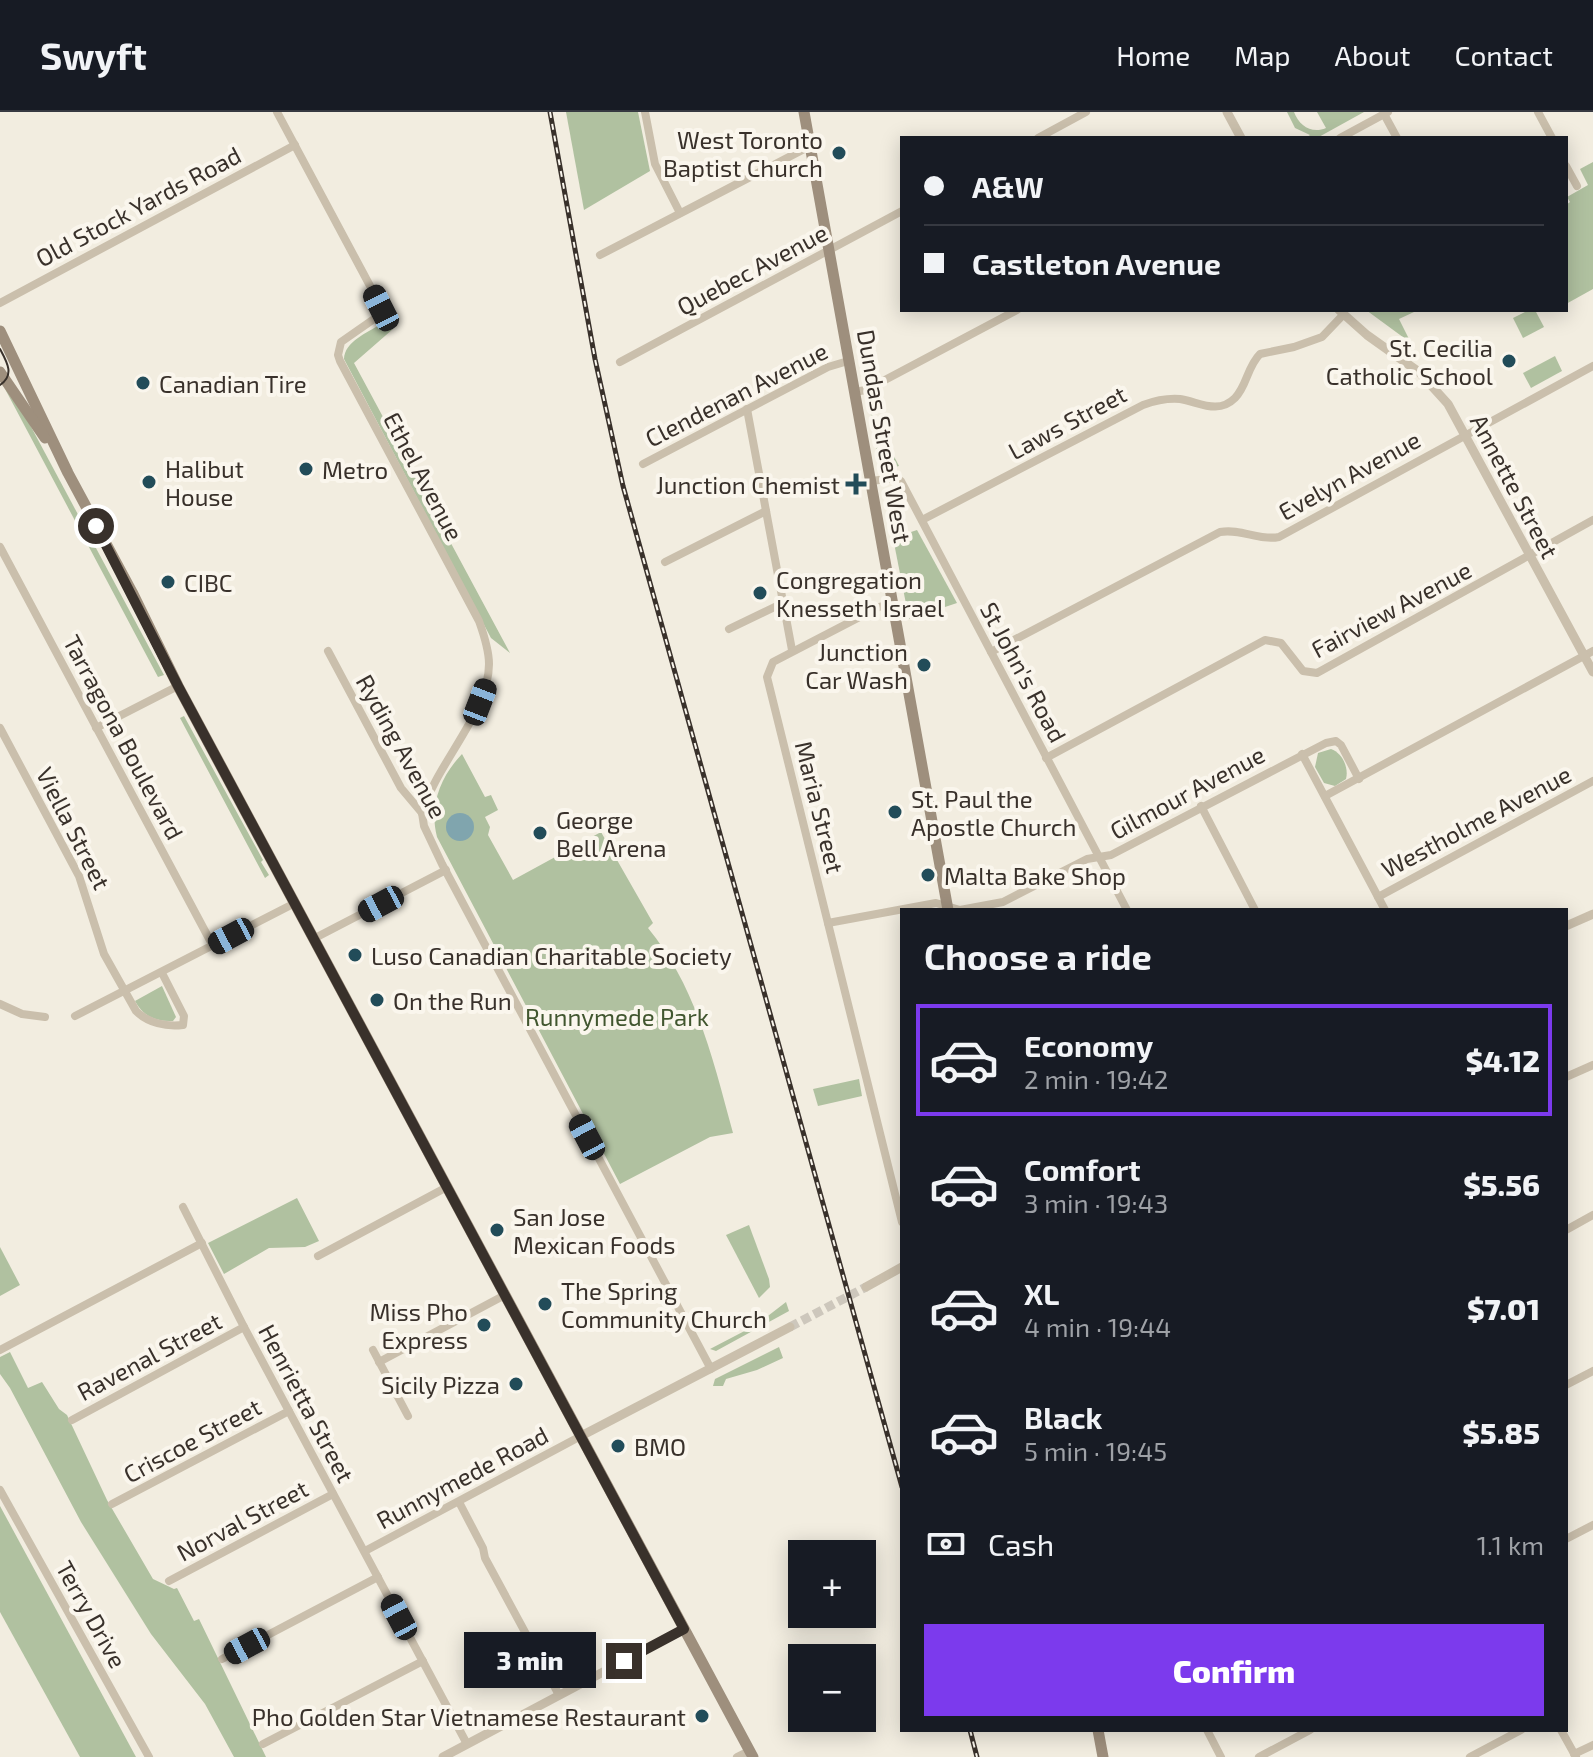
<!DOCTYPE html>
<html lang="en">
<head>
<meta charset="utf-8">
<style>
  :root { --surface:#171b24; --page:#20242c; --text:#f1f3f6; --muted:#9ea1a6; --line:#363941; --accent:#7c3aed }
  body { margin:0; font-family:"Exo 2",sans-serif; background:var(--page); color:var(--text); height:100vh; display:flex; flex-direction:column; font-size:30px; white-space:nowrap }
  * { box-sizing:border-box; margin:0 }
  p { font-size:26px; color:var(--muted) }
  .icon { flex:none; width:44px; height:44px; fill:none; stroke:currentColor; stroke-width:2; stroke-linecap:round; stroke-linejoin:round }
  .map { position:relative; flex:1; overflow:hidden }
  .details { position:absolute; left:900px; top:796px; width:668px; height:824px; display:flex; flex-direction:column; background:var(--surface); border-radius:0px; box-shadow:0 4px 20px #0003 }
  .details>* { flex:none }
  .top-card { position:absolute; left:900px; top:24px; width:668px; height:176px; border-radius:0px; box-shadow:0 4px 20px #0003; display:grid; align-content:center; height:176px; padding:0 24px; background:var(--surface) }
  .buttons { position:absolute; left:788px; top:1428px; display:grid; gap:16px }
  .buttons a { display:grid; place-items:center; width:88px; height:88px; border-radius:0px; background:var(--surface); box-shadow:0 4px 20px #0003; font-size:40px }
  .end { position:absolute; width:36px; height:36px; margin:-18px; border:10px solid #39312b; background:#fff; box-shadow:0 0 0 4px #fff }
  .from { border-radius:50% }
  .bubble { position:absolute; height:56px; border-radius:0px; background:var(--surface); box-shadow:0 4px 20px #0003; font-size:26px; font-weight:800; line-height:56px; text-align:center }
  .car { position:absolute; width:24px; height:48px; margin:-24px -12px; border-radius:10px; box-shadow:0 0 6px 2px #0007; background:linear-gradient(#222 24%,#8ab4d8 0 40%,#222 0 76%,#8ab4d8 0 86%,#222 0) }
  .top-card b { display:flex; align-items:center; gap:28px; height:76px; font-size:30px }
  .top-card b+b { border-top:2px solid var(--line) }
  .top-card i { width:20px; height:20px; background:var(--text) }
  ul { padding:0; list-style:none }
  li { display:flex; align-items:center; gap:24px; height:112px; margin:0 16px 12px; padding:0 8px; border:4px solid transparent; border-radius:0px }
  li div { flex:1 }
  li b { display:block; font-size:30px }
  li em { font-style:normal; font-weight:800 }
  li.active { border-color:var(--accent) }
  li>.icon { width:72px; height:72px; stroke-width:1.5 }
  h2 { padding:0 24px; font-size:36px; line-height:96px }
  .pay { display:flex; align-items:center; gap:20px; height:88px; padding:0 24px; font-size:30px }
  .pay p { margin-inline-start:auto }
  .action { display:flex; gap:16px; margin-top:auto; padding:16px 24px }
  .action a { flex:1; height:92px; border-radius:0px; background:var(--accent); color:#fff; font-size:32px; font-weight:800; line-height:92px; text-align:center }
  header { display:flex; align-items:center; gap:48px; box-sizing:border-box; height:112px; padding:0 40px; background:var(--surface); border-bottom:2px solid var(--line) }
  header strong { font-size:38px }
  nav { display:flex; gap:44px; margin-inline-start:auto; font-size:28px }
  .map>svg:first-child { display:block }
  .green { fill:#b0c1a0 }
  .water { fill:#80a5ae }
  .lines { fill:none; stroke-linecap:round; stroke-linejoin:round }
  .tertiary-tunnel { stroke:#cdc7bc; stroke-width:9; stroke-dasharray:9 4.5; stroke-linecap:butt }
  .minor { stroke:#cabfac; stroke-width:8 }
  .tertiary { stroke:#cabfac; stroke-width:9 }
  .secondary { stroke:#9e8f7d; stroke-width:11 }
  .tram { stroke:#39312b; stroke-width:2 }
  .rail-casing { stroke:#39312b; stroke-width:5 }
  .rail { stroke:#faf6ed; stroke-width:2; stroke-dasharray:6; stroke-linecap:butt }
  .route { stroke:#39312b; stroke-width:10 }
  .poi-dot { fill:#224c59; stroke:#faf6ed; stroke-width:3 }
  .labels { text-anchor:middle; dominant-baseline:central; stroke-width:8; stroke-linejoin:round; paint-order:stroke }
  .poi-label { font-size:24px; fill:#39312b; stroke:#faf6ed; text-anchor:start }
  .street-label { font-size:24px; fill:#39312b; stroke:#faf6ed }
  .park-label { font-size:24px; fill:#41562f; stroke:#faf6ed }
</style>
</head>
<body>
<header>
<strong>Swyft</strong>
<nav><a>Home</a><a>Map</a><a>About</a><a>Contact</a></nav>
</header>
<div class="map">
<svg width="1593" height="1645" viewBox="0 0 1593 1645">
  <rect width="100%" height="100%" fill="#f2ede0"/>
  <g class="green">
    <path d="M566,0H638L650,59L584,98Z"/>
    <path d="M1287,0H1294C1299,14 1312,22 1326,16L1317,0H1364L1317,26H1306L1310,23L1295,16Z"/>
    <path d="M1593,50V177L1566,192V93L1570,90L1567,85L1588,73L1580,57Z"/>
    <path d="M1366,198H1413L1414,200L1399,207L1411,231Z"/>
    <path d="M1529,198H1535L1544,215L1523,226L1513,206Z"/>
    <path d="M381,212H387L393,217L354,251L510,541L491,526L344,247C345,229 367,221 381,212Z"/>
    <path d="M1555,244L1562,259L1531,276L1523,261Z"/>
    <path d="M4,275L29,311L164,563L158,565Z"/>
    <path d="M870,298L899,354L882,358L879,355Z"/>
    <path d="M917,418L957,491L909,507L893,426Z"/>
    <path d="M184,604L263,748L261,750L269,763L265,766L180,606Z"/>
    <path d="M1331,637C1342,641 1349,655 1346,667L1335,674L1324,671L1315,655L1318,641Z"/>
    <path d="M462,642L485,685L491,683L498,698L485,705L490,715L488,723L513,768L601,720L653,811L648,816C697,876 713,948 733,1021L710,1025L620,1072L437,725C429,694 440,665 462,642Z"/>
    <path d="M162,874L176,905L173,909C156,910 143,904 135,889Z"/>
    <path d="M859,967L862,984L818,994L813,977Z"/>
    <path d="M297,1086L319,1129L305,1135L269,1136L224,1162L208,1131Z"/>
    <path d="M749,1113L769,1167L770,1175L759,1186L726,1123Z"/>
    <path d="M0,1135L20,1173L0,1184Z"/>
    <path d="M786,1190L789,1199L716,1239L710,1237L756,1213Z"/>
    <path d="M779,1235L783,1246L757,1258L726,1267L723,1274H713L715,1267Z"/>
    <path d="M10,1240L28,1276L42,1270L59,1297L67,1303L107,1388L153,1467L174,1477L177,1476L194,1509L199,1507L266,1645H234L205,1592L151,1522L81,1410L10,1276L0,1262V1245Z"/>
    <path d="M0,1394L136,1645H80L0,1500Z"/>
  </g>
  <circle class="water" cx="460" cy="715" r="14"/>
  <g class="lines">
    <path class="tertiary-tunnel" d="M790,1215L866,1175"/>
    <g class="minor">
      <path d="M277,0L384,200L341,230L338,243L340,249L479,509C484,523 489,538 489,552C489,601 436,652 422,701"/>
      <path d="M645,0L655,52L680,101"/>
      <path d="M1538,0L1552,26"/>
      <path d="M1384,2L1397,26"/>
      <path d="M1038,26L1086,0"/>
      <path d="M1340,26L1388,0"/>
      <path d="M1566,54L1577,74"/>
      <path d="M600,143L810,34"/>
      <path d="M0,191L295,33"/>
      <path d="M620,250L902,99"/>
      <path d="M854,280L866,278L1017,198"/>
      <path d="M747,297L792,538"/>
      <path d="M643,352L828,255L848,249"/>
      <path d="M871,369L895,366L901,369L1127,798"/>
      <path d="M922,408L1143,293C1154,289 1168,286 1180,287C1199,290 1218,303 1235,286C1247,274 1247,255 1260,242L1294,235L1322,225L1343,203"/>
      <path d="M0,435L213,834"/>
      <path d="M665,450L766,399"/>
      <path d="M893,491L879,495L773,550L767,565L902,1110"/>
      <path d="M729,517L783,491"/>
      <path d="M328,539L401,676L422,701L424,714L442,752L711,1257"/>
      <path d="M991,540L1220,420C1241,416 1259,429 1279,425L1593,254"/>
      <path d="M0,616L79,764L104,842L136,899C148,911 166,915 183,913L184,904L162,861"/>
      <path d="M96,616L178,574"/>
      <path d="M1302,642L1385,798"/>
      <path d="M1046,646L1265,528L1281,531L1303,559L1317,561L1593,408"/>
      <path d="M1325,684L1593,539"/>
      <path d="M1201,694L1255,798"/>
      <path d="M1378,785L1593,669"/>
      <path d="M828,811L936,791L960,798L1003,790L1087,747L1111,743L1326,631L1336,629L1341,633L1359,667"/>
      <path d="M315,826L446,758"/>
      <path d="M0,892L22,902L45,905"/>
      <path d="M75,904L295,791"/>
      <path d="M1566,965L1593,953"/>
      <path d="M183,1095L244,1215L467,1632"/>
      <path d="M1566,1118L1593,1103"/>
      <path d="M318,1144L447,1075"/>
      <path d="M0,1238L202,1131"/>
      <path d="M373,1238L408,1304"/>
      <path d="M379,1250L505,1183"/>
      <path d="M1566,1273L1593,1259"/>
      <path d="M72,1308L244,1215"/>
      <path d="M0,1378L149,1645"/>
      <path d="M459,1390L483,1436L485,1446L559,1583"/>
      <path d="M112,1392L289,1299"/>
      <path d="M1566,1427L1593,1413"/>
      <path d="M365,1439L581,1324"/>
      <path d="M169,1469L333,1382"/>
      <path d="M222,1547L378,1465"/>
      <path d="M1207,1618L1221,1645"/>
      <path d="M1561,1618L1576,1645"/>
      <path d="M263,1632L423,1549"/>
      <path d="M1574,1642L1593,1633"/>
      <path d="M737,1645L749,1639"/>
      <path d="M1259,1645L1310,1618"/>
      <path d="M1470,1645L1521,1618"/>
    </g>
    <g class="tertiary">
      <path d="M1227,0L1241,26"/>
      <path d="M1339,198L1367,223L1419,260L1448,292L1593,560"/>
      <path d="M1566,814L1593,802"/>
      <path d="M866,1175L902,1155"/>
      <path d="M581,1324L790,1215"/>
      <path d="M443,1645L684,1517"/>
    </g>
    <g class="secondary">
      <path d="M804,0L948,798"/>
      <path d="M0,219L68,361L132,480L178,574L753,1645"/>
      <path d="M0,260L45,326"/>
      <path d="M1098,1618L1103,1645"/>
    </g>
    <path class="tram" d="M0,237C7,250 15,263 0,273"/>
    <defs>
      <g id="rail">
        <path d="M550,0L595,247L623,374L902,1375"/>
        <path d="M970,1618L977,1645"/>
      </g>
    </defs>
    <use href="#rail" class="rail-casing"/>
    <use href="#rail" class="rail"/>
  </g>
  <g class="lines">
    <path class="route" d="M96,414L178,574L684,1517L624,1549"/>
  </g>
  <g class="poi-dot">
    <circle cx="839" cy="41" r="8"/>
    <circle cx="1509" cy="249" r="8"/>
    <circle cx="143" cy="271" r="8"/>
    <circle cx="306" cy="357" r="8"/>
    <circle cx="149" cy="370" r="8"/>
    <path d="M852 360h8v8h8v8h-8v8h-8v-8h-8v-8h8z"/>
    <circle cx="168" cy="470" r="8"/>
    <circle cx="760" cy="481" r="8"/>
    <circle cx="924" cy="553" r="8"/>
    <circle cx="895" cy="700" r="8"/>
    <circle cx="540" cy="721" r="8"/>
    <circle cx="928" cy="763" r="8"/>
    <circle cx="355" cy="843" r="8"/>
    <circle cx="377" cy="888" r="8"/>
    <circle cx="497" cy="1118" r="8"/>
    <circle cx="545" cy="1192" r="8"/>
    <circle cx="484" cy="1213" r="8"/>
    <circle cx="516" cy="1272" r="8"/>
    <circle cx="618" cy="1334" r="8"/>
    <circle cx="702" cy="1604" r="8"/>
  </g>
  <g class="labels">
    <g class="poi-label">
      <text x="823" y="27" text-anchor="end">West Toronto<tspan x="823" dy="28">Baptist Church</tspan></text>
      <text x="1493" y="235" text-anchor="end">St. Cecilia<tspan x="1493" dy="28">Catholic School</tspan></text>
      <text x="159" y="271">Canadian Tire</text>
      <text x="165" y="356">Halibut<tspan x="165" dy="28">House</tspan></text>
      <text x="322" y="357">Metro</text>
      <text x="840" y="372" text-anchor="end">Junction Chemist</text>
      <text x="776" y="467">Congregation<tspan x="776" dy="28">Knesseth Israel</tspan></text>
      <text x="184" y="470">CIBC</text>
      <text x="908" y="539" text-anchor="end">Junction<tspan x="908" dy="28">Car Wash</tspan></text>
      <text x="911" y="686">St. Paul the<tspan x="911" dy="28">Apostle Church</tspan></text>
      <text x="556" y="707">George<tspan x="556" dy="28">Bell Arena</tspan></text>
      <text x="944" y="763">Malta Bake Shop</text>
      <text x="371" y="843">Luso Canadian Charitable Society</text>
      <text x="393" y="888">On the Run</text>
      <text x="513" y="1104">San Jose<tspan x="513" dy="28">Mexican Foods</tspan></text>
      <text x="561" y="1178">The Spring<tspan x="561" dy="28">Community Church</tspan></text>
      <text x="468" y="1199" text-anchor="end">Miss Pho<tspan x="468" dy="28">Express</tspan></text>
      <text x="500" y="1272" text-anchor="end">Sicily Pizza</text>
      <text x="634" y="1334">BMO</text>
      <text x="686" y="1604" text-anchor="end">Pho Golden Star Vietnamese Restaurant</text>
    </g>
    <g class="street-label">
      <text transform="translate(138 94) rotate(-28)">Old Stock Yards Road</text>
      <text transform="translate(752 157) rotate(-28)">Quebec Avenue</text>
      <text transform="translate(736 282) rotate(-27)">Clendenan Avenue</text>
      <text transform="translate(1067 310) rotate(-28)">Laws Street</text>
      <text transform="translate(885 324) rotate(80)">Dundas Street West</text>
      <text transform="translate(1349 363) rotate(-29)">Evelyn Avenue</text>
      <text transform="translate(424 364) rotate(62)">Ethel Avenue</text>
      <text transform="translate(1515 374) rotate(62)">Annette Street</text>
      <text transform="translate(1391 497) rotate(-28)">Fairview Avenue</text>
      <text transform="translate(1024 560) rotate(62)">St John's Road</text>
      <text transform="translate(124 625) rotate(62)">Tarragona Boulevard</text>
      <text transform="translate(402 634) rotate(61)">Ryding Avenue</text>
      <text transform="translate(1187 680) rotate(-28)">Gilmour Avenue</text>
      <text transform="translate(820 695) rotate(76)">Maria Street</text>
      <text transform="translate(1476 709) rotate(-28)">Westholme Avenue</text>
      <text transform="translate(74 716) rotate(63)">Viella Street</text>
      <text transform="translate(149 1244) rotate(-28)">Ravenal Street</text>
      <text transform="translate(307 1291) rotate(62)">Henrietta Street</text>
      <text transform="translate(192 1328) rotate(-28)">Criscoe Street</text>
      <text transform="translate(462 1365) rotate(-28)">Runnymede Road</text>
      <text transform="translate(242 1408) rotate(-28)">Norval Street</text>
      <text transform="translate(92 1502) rotate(61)">Terry Drive</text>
    </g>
    <g class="park-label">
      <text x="617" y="904">Runnymede Park</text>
    </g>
  </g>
</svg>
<div class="buttons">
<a>+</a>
<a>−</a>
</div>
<i class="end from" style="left:96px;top:414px"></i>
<i class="end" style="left:624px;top:1549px"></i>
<div class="bubble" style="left:464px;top:1520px;width:132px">3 min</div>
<i class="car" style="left:381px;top:196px;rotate:333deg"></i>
<i class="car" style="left:480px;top:590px;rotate:21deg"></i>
<i class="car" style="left:381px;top:792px;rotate:242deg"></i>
<i class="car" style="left:231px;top:824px;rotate:242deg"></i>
<i class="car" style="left:587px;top:1025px;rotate:332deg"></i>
<i class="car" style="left:399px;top:1505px;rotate:332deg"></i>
<i class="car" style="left:247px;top:1534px;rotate:242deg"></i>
<div class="top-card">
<b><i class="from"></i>A&amp;W</b>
<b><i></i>Castleton Avenue</b>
</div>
<section class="details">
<h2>Choose a ride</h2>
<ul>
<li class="active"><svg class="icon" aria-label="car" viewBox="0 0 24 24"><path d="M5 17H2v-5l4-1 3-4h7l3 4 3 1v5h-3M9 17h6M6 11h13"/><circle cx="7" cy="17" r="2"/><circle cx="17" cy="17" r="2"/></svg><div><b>Economy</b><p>2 min · 19:42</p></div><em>$4.12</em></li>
<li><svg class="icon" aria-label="car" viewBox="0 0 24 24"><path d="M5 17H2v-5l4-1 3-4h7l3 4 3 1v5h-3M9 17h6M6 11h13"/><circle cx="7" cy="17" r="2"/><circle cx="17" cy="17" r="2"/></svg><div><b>Comfort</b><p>3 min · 19:43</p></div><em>$5.56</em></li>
<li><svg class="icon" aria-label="car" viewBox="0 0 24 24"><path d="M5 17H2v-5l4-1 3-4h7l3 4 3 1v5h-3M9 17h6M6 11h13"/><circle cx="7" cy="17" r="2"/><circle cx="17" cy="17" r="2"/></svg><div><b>XL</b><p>4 min · 19:44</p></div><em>$7.01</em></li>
<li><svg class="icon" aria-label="car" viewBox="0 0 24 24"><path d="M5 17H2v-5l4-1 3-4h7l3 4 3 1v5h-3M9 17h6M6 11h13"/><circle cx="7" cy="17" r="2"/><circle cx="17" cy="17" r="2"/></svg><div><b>Black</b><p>5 min · 19:45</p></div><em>$5.85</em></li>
</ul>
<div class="pay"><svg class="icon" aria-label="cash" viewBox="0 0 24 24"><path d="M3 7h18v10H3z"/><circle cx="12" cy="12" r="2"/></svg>Cash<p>1.1 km</p></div>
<div class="action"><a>Confirm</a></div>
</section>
</div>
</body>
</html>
